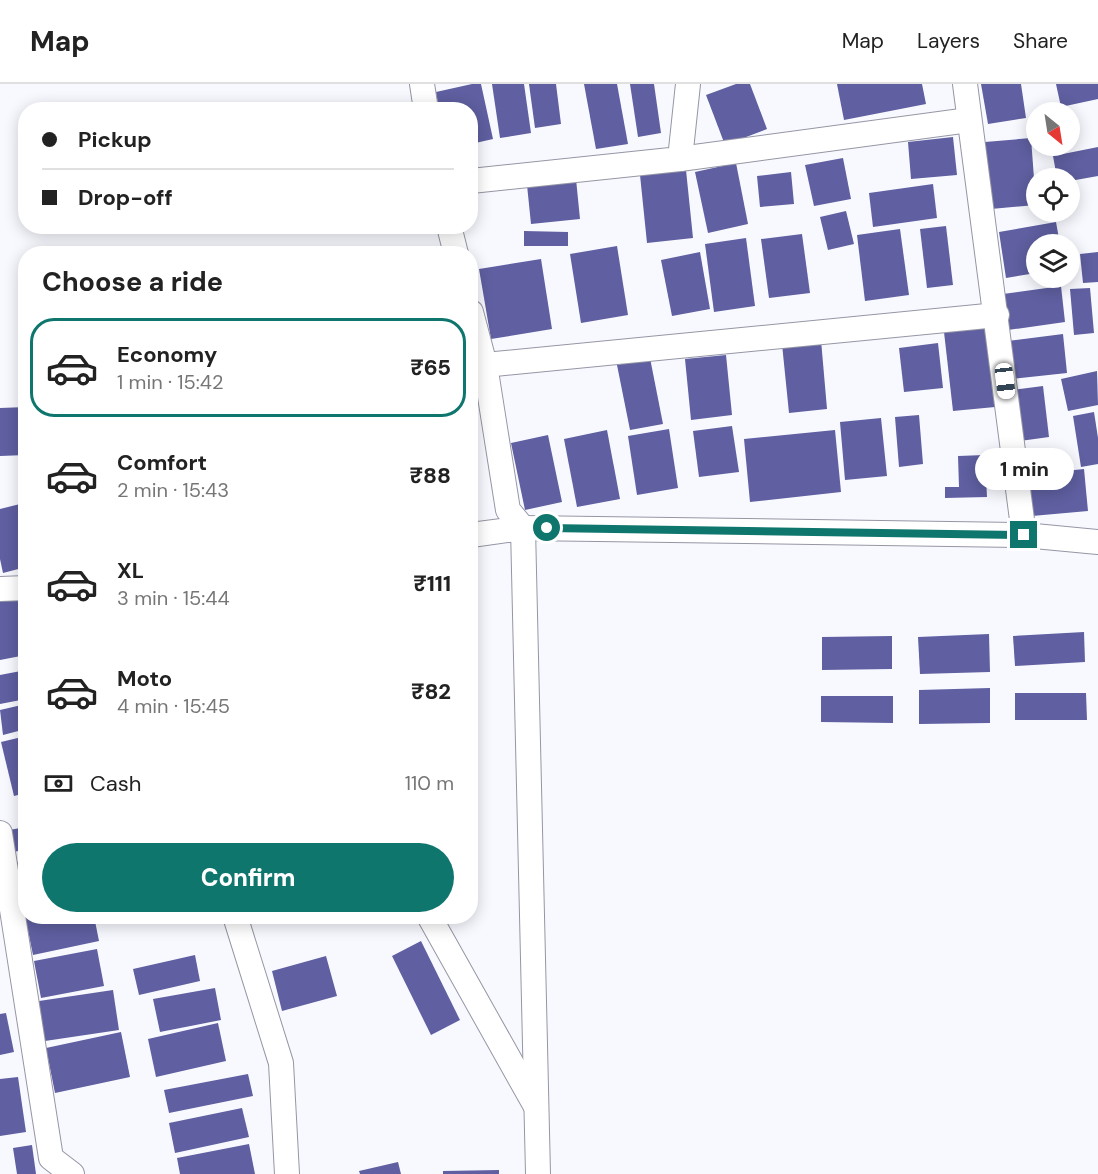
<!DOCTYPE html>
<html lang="en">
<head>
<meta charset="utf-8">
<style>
  :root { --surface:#fff; --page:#f6f6f6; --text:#222; --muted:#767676; --line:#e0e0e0; --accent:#0f766e }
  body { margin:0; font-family:"DM Sans",sans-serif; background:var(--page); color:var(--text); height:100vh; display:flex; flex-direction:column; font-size:22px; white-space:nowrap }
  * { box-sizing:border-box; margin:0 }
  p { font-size:20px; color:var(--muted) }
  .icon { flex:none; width:33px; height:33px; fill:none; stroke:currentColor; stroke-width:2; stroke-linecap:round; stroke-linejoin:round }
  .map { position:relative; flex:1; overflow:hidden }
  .sheet { position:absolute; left:18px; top:162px; width:460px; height:678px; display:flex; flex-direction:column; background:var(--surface); border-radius:24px; box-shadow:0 3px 15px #0003 }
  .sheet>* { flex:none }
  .hud { position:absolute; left:18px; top:18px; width:460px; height:132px; border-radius:24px; box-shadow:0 3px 15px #0003; display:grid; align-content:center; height:132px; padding:0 24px; background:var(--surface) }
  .needle { width:39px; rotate:150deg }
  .controls { position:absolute; left:1026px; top:18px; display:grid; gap:12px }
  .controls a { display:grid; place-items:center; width:54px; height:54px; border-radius:50%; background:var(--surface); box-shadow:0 3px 15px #0003; font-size:30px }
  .end { position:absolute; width:27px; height:27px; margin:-14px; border:8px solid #0f766e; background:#fff; box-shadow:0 0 0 3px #fff }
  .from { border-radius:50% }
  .bubble { position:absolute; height:42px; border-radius:21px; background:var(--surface); box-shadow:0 3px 15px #0003; font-size:20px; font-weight:800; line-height:42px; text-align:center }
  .car { position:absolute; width:18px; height:36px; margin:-18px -9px; border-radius:8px; box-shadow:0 0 4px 2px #0007; background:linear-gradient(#fff 24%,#345 0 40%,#fff 0 76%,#345 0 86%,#fff 0) }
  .hud b { display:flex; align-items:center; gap:21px; height:57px; font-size:22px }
  .hud b+b { border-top:2px solid var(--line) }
  .hud i { width:15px; height:15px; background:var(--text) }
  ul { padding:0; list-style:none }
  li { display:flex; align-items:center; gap:18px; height:99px; margin:0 12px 9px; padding:0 12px; border:3px solid transparent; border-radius:24px }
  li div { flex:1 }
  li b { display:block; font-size:22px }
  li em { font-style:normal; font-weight:800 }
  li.selected { border-color:var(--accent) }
  li>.icon { width:54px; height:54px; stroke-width:1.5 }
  h2 { padding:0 24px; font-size:27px; line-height:72px }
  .pay { display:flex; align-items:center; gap:15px; height:66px; padding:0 24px; font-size:22px }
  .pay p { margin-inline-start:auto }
  .action { display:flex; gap:12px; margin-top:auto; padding:12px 24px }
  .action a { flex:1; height:69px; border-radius:36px; background:var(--accent); color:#fff; font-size:24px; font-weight:800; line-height:69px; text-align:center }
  header { display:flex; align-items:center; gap:36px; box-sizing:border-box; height:84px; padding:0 30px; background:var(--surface); border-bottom:2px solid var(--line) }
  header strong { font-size:28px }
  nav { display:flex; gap:33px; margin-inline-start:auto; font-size:21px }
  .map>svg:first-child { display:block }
  .building { fill:#5f5fa1 }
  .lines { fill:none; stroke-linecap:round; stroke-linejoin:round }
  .street-casing { stroke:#9596a4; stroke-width:26 }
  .street { stroke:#fff; stroke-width:24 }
  .route { stroke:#0f766e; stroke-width:8 }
</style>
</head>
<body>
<header>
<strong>Map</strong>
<nav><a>Map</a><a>Layers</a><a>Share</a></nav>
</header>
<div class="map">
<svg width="1098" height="1090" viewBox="0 0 1098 1090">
  <rect width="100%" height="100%" fill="#f8f9ff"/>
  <g class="building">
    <path d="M472,0H481L493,55L471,60V26H439L436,8Z"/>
    <path d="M492,0H524L531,49L500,54Z"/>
    <path d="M529,0H556L561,40L535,44Z"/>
    <path d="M584,0H617L628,60L596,65Z"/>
    <path d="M630,0H654L661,49L638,53Z"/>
    <path d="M736,0H750L767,45L725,61L706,11Z"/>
    <path d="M837,0H922L926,20L844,36Z"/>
    <path d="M981,0H1021L1026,34L988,40Z"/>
    <path d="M1056,0H1098V15L1061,23Z"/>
    <path d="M953,53L957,91L911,95L908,58Z"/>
    <path d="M1031,54L1036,121L991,125L985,58Z"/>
    <path d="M1098,63V92L1070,97V94H1057L1053,72Z"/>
    <path d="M843,74L851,115L814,122L805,81Z"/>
    <path d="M736,79L748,140L708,149L695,88Z"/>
    <path d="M686,86L693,154L647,159L640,91Z"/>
    <path d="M791,88L794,120L760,123L757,92Z"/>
    <path d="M576,95L580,135L531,140L527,101Z"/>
    <path d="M933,100L937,134L873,143L869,109Z"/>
    <path d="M846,127L854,160L828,166L820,133Z"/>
    <path d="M1056,138L1060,160H1036V189L1006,194L999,148Z"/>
    <path d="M946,142L953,201L927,204L920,145Z"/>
    <path d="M900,145L909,211L865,217L857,151Z"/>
    <path d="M524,147L568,148V162H524Z"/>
    <path d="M802,150L810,209L769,214L761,155Z"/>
    <path d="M746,154L755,222L714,228L705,160Z"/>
    <path d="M617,162L628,231L581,239L570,170Z"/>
    <path d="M700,168L710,225L672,232L661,176Z"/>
    <path d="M1098,168V198L1083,199L1080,170Z"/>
    <path d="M541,175L552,245L491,255L479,185Z"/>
    <path d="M1061,202L1065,238L1008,246L1003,210Z"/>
    <path d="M1090,204L1094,249L1074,251L1070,205Z"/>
    <path d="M987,243L995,323L953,327L944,248Z"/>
    <path d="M1063,250L1067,289L1012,295L1007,257Z"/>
    <path d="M821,256L827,325L789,329L782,260Z"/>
    <path d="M938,259L943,304L904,308L899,264Z"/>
    <path d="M726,271L732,331L691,336L685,275Z"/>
    <path d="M650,274L663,340L630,346L617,281Z"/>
    <path d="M1097,287L1098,321L1068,327L1061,295Z"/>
    <path d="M1043,302L1049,353L1020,357L1013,306Z"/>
    <path d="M26,323V371L0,372V324Z"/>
    <path d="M1094,328L1098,354V380L1081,383L1073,332Z"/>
    <path d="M919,331L923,380L899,383L895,333Z"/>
    <path d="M881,334L887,392L845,396L840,338Z"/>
    <path d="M732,342L739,388L699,393L693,347Z"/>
    <path d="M669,345L678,404L637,411L628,352Z"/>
    <path d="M607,346L620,415L577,423L564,355Z"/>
    <path d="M835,346L841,408L750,418L744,355Z"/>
    <path d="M548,351L562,418L525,426L511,359Z"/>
    <path d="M985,371L987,413L945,414V403H959L958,372Z"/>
    <path d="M1084,385L1088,427L1032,432L1027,391Z"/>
    <path d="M24,419L26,483L3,489L0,475V425Z"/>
    <path d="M478,473L475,565L471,552V474Z"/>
    <path d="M18,513L26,571L0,576V516Z"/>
    <path d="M1084,548L1085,578L1015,582L1013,552Z"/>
    <path d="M989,550L990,588L920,590L918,553Z"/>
    <path d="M892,552V585L822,586V553Z"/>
    <path d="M26,586V615L0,620V591Z"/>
    <path d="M990,604V639L919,640V606Z"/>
    <path d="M1015,609H1086L1087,636H1015Z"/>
    <path d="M821,612H893V639L821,638Z"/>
    <path d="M26,620V645L3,651L0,626Z"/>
    <path d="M26,652V709L14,712L1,658Z"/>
    <path d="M26,743V766L12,768L9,746Z"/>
    <path d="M26,777V818L20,819L13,779Z"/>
    <path d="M25,832H94L99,857L33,871Z"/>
    <path d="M421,857L460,936L431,951L392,872Z"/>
    <path d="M97,865L104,902L41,914L34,877Z"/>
    <path d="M195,871L200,897L139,911L133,885Z"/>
    <path d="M326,872L337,912L282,927L272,887Z"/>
    <path d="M215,904L221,936L160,948L153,915Z"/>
    <path d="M113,906L119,946L45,957L39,917Z"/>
    <path d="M6,929L14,968L0,971V930Z"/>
    <path d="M218,939L226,977L156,993L148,955Z"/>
    <path d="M121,948L130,993L55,1009L46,964Z"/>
    <path d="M248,990L253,1012L169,1029L164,1006Z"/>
    <path d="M18,993L26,1048L0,1052V995Z"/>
    <path d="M242,1024L249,1053L175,1069L169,1039Z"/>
    <path d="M249,1060L255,1090H180L177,1074Z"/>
    <path d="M32,1061L36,1090H17L13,1064Z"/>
    <path d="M398,1078L401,1090H360L359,1087Z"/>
    <path d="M499,1086V1090H443V1087Z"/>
  </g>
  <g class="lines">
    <defs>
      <g id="street">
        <path d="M422,0L426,26"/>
        <path d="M965,0L1024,451"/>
        <path d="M680,75L969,36"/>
        <path d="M471,97L680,75L688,0"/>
        <path d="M449,142L456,170"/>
        <path d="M471,228L485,281L508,426L523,444L538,1090"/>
        <path d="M485,281L997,231"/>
        <path d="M471,451L523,444L1024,451L1098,458"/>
        <path d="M0,505L26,504"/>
        <path d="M0,749L51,1074L72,1090"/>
        <path d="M235,832L281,979L287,1090"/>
        <path d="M429,832L535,1021"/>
      </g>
    </defs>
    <use href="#street" class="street-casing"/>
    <use href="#street" class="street"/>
  </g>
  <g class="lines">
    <path class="route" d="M547,444L1024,451"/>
  </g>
</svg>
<div class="controls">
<a><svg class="needle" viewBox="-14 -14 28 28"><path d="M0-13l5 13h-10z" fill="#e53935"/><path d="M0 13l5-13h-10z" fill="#767676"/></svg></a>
<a><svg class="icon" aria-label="locate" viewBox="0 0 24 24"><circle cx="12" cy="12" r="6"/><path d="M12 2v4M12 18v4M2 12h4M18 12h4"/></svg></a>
<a><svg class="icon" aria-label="layers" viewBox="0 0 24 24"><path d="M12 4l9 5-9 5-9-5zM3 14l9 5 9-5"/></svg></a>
</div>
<i class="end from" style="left:547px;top:444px"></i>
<i class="end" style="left:1024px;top:451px"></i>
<div class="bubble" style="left:975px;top:364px;width:99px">1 min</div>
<i class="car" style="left:1005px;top:297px;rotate:173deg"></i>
<div class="hud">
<b><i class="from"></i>Pickup</b>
<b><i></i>Drop-off</b>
</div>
<section class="sheet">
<h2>Choose a ride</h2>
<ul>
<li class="selected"><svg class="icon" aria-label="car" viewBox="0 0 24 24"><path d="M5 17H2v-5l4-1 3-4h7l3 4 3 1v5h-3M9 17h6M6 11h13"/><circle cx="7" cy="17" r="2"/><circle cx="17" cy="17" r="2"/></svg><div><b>Economy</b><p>1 min · 15:42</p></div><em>₹65</em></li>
<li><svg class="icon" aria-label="car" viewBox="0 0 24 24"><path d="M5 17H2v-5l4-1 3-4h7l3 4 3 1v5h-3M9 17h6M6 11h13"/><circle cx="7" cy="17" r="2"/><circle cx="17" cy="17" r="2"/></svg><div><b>Comfort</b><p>2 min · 15:43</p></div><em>₹88</em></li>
<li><svg class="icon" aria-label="car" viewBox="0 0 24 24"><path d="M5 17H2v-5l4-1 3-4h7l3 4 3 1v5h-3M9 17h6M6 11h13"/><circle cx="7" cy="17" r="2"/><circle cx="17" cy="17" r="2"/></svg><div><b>XL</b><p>3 min · 15:44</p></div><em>₹111</em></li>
<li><svg class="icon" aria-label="car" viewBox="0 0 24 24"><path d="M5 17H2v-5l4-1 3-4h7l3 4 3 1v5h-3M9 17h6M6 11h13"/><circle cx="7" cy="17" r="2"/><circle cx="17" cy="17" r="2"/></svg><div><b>Moto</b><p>4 min · 15:45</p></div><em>₹82</em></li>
</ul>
<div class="pay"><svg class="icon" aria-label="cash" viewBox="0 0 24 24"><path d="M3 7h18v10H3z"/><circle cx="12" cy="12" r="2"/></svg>Cash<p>110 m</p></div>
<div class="action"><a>Confirm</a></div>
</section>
</div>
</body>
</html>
